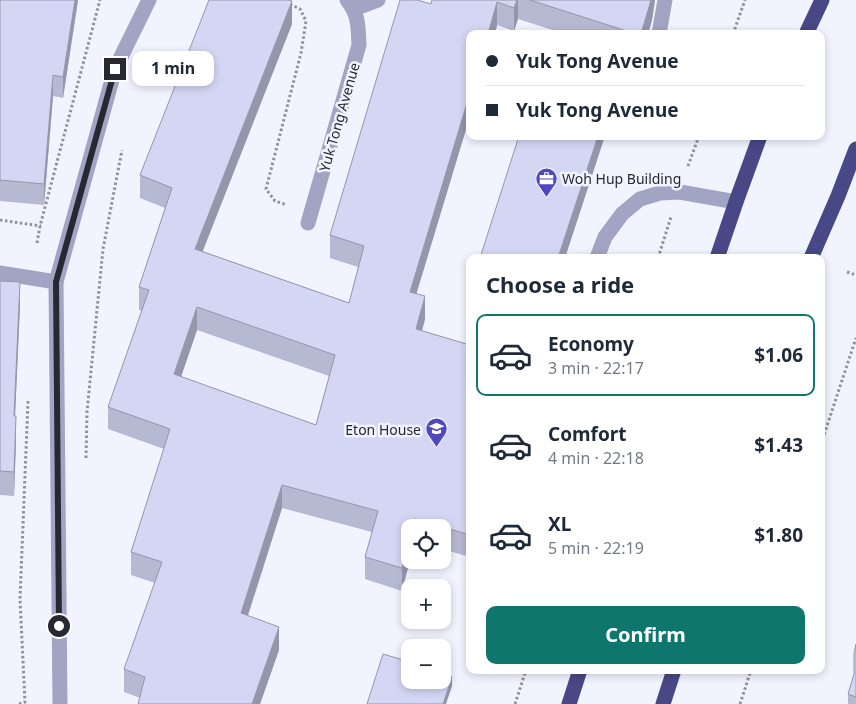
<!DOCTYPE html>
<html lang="en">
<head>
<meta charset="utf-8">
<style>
  :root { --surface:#fff; --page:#f2f2f3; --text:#1f2937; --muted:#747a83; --line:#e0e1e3; --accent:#0f766e }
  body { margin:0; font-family:"Noto Sans",sans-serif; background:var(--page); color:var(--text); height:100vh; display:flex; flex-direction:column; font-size:19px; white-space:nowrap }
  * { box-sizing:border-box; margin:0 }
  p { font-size:16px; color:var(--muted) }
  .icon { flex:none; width:28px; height:28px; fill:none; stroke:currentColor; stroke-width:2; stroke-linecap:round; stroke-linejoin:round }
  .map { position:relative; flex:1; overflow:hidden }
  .details { position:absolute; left:466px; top:254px; width:359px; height:420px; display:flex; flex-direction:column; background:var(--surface); border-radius:10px; box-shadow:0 2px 8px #0003 }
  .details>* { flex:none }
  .top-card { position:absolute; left:466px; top:30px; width:359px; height:110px; border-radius:10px; box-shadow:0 2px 8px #0003; display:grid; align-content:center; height:110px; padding:0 20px; background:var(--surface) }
  .fabs { position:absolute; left:401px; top:519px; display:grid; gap:10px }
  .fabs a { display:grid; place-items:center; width:50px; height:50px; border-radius:10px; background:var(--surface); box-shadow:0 2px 8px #0003; font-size:25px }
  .end { position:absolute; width:22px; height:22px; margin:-11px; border:6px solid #272832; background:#fff; box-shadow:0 0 0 2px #fff }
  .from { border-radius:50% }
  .bubble { position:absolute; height:35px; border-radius:10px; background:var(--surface); box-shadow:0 2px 8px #0003; font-size:16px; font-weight:700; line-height:35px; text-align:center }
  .top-card b { display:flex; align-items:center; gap:18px; height:48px; font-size:19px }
  .top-card b+b { border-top:1px solid var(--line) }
  .top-card i { width:12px; height:12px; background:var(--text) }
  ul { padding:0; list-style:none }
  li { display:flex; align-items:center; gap:15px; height:82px; margin:0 10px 8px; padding:0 10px; border:2px solid transparent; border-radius:10px }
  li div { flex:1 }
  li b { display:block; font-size:19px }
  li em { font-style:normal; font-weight:700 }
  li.selected { border-color:var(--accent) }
  li>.icon { width:45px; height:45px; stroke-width:1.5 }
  h2 { padding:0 20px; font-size:22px; line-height:60px }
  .button { display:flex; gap:10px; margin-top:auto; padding:10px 20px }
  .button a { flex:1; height:58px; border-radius:10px; background:var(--accent); color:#fff; font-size:20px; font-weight:700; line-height:58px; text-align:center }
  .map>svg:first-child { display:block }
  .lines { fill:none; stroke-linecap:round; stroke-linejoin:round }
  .path { stroke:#8f919c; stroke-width:3; stroke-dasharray:2.5 2.5; stroke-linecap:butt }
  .minor { stroke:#a1a4c2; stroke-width:15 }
  .highway { stroke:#474885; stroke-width:15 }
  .wall { fill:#b6b9d2; fill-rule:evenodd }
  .shaded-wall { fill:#9496ab }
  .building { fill:#d4d7f4; stroke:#9496ab; fill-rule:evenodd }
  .route { stroke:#272832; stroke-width:6 }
  .labels { text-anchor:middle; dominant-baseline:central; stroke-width:5; stroke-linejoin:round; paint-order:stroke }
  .street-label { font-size:14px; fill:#272832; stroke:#f1f3ff }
  .poi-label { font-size:14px; fill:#272832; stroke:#f1f3ff; text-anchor:start }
</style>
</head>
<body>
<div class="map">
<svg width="856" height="704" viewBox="0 0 856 704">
  <rect width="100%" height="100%" fill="#f1f3ff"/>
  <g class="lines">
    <g class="path">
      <path d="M281,0L300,9L306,21L301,53L266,189L275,201L287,205"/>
      <path d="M733,34L745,0"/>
      <path d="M688,166L699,136"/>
      <path d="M0,220L41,226"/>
      <path d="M37,243L40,226L100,0"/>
      <path d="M658,258L671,217"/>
      <path d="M847,272L856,275"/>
      <path d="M821,444L856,338"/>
      <path d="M86,458L87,412L103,249L122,150"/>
      <path d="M19,704L25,702L20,599L28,401"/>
      <path d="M515,704L526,670"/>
      <path d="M740,704L751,670"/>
    </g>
    <g class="minor">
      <path d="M354,9L378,0"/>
      <path d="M659,34L665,0"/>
      <path d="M308,223L359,45C358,26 359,15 347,0"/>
      <path d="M597,258L605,237L622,214L640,199L660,193L680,192L736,202"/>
      <path d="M0,273L56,282"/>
      <path d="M60,704L56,282L115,69L149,0"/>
    </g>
    <g class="highway">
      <path d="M806,34L822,0"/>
      <path d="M717,258L736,202L760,136"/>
      <path d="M811,258L838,196L856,149"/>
      <path d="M569,704L580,670"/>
      <path d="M663,704L674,670"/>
    </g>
  </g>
  <g class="wall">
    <path d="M0,0H78L63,98L53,96L44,205L0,201Z"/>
    <path d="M432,0H655L652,20L648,34H565L518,19L514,31L497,25L495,34H470V116L416,294L425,319L422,331L470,345V557L442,549V528H410V560L402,591L365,579V557L372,532L282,508L248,616L279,650L260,704H138L140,698L124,692V669L155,583L131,575V552L164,449L108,429V407L142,311L139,310V287L165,208L140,198V175L292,24L202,251L349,303L358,267L330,258V235ZM197,330L329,376L316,425L181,377Z"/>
    <path d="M0,281L20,305L15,416L16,440L14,496L0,495Z"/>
    <path d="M856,644V704H848V694L854,674Z"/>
  </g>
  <g class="shaded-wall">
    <path d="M75,0H78L63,98V77Z"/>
    <path d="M517,0H518V19L514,31V8Z"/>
    <path d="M651,0H655L652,20L648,34H641Z"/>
    <path d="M292,1V24L195,271V249Z"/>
    <path d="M497,2V25L495,34H488Z"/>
    <path d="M53,75V96L44,205V184Z"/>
    <path d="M470,93V116L410,315V292Z"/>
    <path d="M598,136H605L565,258H558Z"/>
    <path d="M20,282V305L14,440V416Z"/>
    <path d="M425,296V319L416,352V329Z"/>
    <path d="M197,307V330L174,397V374Z"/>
    <path d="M16,416V440L14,496V472Z"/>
    <path d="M282,485V508L241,636V613Z"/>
    <path d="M410,537V560L402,591V568Z"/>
    <path d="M279,627V650L260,704H252Z"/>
    <path d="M452,677V686L446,704H443Z"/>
  </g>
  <g class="building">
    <path d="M0,0H75L63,77L53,75L44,184L0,180Z"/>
    <path d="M209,0H288L292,1L195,249L349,303L364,246L330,235L400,0H417L431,4L432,0H517L514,8L497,2L488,34H470V93L410,292L425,296L416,329L470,345V535L415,519L413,528H410V537L402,568L365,557L378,511L282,485L241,613L279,627L252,704H138L145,677L124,669L162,562L131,552L170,429L108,407L149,290L139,287L172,188L140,175ZM197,307L335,355L316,425L174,374Z"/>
    <path d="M530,0H651L641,34H636Z"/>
    <path d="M519,136H598L558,258H480Z"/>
    <path d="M0,281L20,282L14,416H16L14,472L0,471Z"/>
    <path d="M856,644V697L848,694L854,674V653Z"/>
    <path d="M383,654L410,662V680H442V673L452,677L443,704H367Z"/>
  </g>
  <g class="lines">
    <path class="route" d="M59,626L56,282L115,69"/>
  </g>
  <defs>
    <symbol id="office-pin" viewBox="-11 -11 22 30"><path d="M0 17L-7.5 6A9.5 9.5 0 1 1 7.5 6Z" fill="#5148bf" stroke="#f1f3ff"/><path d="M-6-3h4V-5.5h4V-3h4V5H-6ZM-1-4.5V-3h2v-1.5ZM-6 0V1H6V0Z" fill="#fff"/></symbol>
    <symbol id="school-pin" viewBox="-11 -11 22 30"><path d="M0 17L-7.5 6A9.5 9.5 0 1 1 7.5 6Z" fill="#5148bf" stroke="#f1f3ff"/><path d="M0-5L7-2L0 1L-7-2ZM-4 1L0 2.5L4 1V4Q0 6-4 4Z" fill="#fff"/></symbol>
  </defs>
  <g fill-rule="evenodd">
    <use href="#office-pin" x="534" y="166" width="25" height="34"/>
    <use href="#school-pin" x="424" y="416" width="25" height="34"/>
  </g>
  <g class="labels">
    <g class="street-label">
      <text transform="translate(339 117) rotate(-74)">Yuk Tong Avenue</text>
    </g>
    <g class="poi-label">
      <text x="562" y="178">Woh Hup Building</text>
      <text x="421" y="429" text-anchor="end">Eton House</text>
    </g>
  </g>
</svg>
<div class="fabs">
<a><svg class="icon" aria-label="locate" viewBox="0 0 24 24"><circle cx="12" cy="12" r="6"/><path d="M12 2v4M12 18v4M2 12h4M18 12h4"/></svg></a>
<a>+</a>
<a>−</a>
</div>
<i class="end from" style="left:59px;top:626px"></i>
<i class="end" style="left:115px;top:69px"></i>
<div class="bubble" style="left:132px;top:51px;width:82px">1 min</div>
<div class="top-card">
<b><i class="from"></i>Yuk Tong Avenue</b>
<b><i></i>Yuk Tong Avenue</b>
</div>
<section class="details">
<h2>Choose a ride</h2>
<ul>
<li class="selected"><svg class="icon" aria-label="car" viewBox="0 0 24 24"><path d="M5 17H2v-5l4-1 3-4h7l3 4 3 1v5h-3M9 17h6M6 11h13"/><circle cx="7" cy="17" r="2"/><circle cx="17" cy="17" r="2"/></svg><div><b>Economy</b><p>3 min · 22:17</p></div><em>$1.06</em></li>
<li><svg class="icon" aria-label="car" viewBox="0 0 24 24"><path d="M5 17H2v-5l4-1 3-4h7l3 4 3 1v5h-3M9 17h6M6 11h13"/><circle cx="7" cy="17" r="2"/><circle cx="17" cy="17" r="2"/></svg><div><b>Comfort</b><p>4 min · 22:18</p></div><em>$1.43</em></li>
<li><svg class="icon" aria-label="car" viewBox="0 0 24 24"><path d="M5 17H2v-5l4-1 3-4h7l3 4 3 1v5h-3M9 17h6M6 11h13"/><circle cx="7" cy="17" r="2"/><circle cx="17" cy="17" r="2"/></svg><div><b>XL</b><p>5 min · 22:19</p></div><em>$1.80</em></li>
</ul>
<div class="button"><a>Confirm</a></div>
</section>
</div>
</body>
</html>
